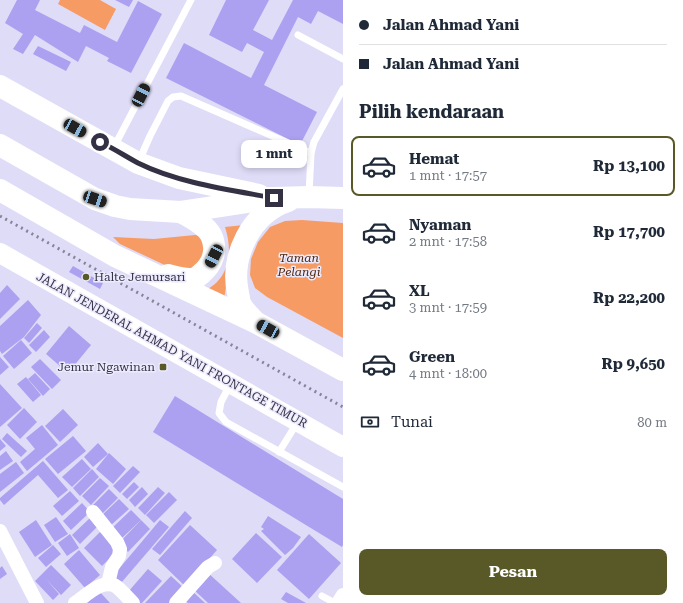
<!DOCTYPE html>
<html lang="id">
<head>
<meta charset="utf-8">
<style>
  :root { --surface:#fff; --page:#f2f2f3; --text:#1f2937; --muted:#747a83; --line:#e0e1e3; --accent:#585927 }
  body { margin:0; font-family:"Roboto Serif",serif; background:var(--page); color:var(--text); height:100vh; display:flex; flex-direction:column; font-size:15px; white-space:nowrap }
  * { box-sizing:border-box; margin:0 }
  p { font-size:13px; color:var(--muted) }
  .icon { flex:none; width:22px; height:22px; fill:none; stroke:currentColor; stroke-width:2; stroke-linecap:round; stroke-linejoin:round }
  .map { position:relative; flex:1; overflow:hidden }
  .drawer { display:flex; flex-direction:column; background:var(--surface); width:340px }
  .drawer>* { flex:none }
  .guide { display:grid; align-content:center; height:88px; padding:0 16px; background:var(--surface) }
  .end { position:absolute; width:18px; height:18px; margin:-9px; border:5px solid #343144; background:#fff; box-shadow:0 0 0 2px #fff }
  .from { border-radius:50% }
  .bubble { position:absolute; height:28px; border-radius:8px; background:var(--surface); box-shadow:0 2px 6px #0003; font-size:13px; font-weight:700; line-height:28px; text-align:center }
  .car { position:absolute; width:12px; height:24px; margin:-12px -6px; border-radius:5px; box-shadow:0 0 3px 1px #0007; background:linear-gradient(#222 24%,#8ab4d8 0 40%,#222 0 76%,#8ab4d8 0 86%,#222 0) }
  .guide b { display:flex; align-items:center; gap:14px; height:38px; font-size:15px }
  .guide b+b { border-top:1px solid var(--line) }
  .guide i { width:10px; height:10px; background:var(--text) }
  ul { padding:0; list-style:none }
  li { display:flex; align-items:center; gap:12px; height:60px; margin:0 8px 6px; padding:0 8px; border:2px solid transparent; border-radius:8px }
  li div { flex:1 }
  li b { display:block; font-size:15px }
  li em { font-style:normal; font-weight:700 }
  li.current { border-color:var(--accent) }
  li>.icon { width:36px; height:36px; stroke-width:1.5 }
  h2 { padding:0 16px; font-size:18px; line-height:48px }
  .pay { display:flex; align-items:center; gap:10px; height:44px; padding:0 16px; font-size:15px }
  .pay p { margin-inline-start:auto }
  .cta { display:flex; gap:8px; margin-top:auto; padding:8px 16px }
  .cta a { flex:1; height:46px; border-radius:8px; background:var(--accent); color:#fff; font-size:16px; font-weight:700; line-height:46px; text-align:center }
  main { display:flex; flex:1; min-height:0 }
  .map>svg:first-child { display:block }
  .green { fill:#f79b64 }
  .building { fill:#aca0f1 }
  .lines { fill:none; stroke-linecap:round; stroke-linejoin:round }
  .lane { stroke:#fff; stroke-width:7 }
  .street { stroke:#fff; stroke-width:14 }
  .secondary { stroke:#fff; stroke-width:20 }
  .highway { stroke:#fff; stroke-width:22 }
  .rail { stroke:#86839a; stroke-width:3; stroke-dasharray:2 4; stroke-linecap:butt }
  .route { stroke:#343144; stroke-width:5 }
  .poi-dot { fill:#585927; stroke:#eceafd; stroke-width:1.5 }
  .labels { text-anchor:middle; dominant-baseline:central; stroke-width:3; stroke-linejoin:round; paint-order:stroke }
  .park-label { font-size:12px; font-style:italic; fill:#4f270e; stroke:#eceafd }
  .poi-label { font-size:12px; fill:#343144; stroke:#eceafd; text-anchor:start }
  .street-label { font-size:12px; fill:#343144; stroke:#eceafd }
</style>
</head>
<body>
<main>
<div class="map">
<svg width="343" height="603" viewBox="0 0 343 603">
  <rect width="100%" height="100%" fill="#dfdcf8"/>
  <g class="green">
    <path d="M60,0H100L116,9L105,30L58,4Z"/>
    <path d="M302,220L343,223V338L267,297L255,288L250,275L251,259L258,242L270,227L285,221Z"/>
    <path d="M244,225L227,280L223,306L204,291C230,279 233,251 225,227Z"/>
    <path d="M195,235L204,236L210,240L199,274L169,267L120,244L113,237L154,239Z"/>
  </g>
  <g class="building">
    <path d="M17,0H40L35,10L80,33L84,25L117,42L138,1L162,14L131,73L107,61L109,58L86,46L78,62L35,35L23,54L13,49L23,34L5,23Z"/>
    <path d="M115,0H133L129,7Z"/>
    <path d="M226,0H269L253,30L272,40L293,0H343V24L318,11L311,24L298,17L264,85L317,112L300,145L166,78L184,43L251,78L264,52L247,43L242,52L209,35Z"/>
    <path d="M38,46L71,62L66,71L33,54Z"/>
    <path d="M73,266L103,283L100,289L69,272Z"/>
    <path d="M7,285L20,299L0,319V293Z"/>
    <path d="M28,300L41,315L24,337L2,354L0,351V326Z"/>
    <path d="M37,323L42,328L29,343L24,338Z"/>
    <path d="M69,326L91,345L68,373L46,354Z"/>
    <path d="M44,330L50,337L36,352L29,345Z"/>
    <path d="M21,340L32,353L14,369L3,356Z"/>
    <path d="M0,357L9,367L0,375Z"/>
    <path d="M40,359L61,380L52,389L31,367Z"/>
    <path d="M35,373L50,389L43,396L28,379Z"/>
    <path d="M26,377L41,395L33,402L17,384Z"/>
    <path d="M0,384L22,408L0,427Z"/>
    <path d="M175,396L343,499V545L342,547L153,432Z"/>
    <path d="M24,408L37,422L20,439L7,425Z"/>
    <path d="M63,409L78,425L60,442L45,426Z"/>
    <path d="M42,425L58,445L27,471L20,462L35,449L26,438Z"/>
    <path d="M7,433L27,451L21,457L2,439Z"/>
    <path d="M73,436L86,451L58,474L45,459Z"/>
    <path d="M0,439L6,446L0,451Z"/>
    <path d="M98,443L108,454L93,467L84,457Z"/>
    <path d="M6,451L13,461L0,470V456Z"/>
    <path d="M109,453L126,469L113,484L96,469Z"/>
    <path d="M82,459L91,469L72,487L62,477Z"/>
    <path d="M43,461L68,490L58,498L38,475L4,505L0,500V498Z"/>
    <path d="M16,462L24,473L0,492V474Z"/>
    <path d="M133,466L140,472L120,493L113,486Z"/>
    <path d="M92,469L99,477L80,496L73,488Z"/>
    <path d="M100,478L109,486L91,505L82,496Z"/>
    <path d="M134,482L139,487L127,499L122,494Z"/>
    <path d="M142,487L148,494L135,507L129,500Z"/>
    <path d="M158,487L165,493L145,515L138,508Z"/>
    <path d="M109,489L118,498L101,515L92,506Z"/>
    <path d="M70,491L79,501L62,516L53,506Z"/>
    <path d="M169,492L177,500L154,523L146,515Z"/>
    <path d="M119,499L129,509L110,526L101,516Z"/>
    <path d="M82,503L90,512L71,530L63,521Z"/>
    <path d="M131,510L141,520L121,539L111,529Z"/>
    <path d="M185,511L192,518L160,555L152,549Z"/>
    <path d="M268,516L301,537L293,548L285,555L261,531L264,529L261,527Z"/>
    <path d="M56,517L68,534L55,542L44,525Z"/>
    <path d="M90,518L98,526L80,544L72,535Z"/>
    <path d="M36,520L52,545L35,557L19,532Z"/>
    <path d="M141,520L150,529L128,552L119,543Z"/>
    <path d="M160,520L169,527L121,583L113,576Z"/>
    <path d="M190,525L217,550L185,586L158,560Z"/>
    <path d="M100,532L118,550L102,566L84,548Z"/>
    <path d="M256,533L282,557L257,583L232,559Z"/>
    <path d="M70,534L79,548L67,556L58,543Z"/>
    <path d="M309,534L341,563L309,599L277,570Z"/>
    <path d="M53,545L61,554L46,567L38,558Z"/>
    <path d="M79,550L100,575L85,588L64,564Z"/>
    <path d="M51,565L71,585L61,595L46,579L59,594L53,600L35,581Z"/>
    <path d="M2,566L7,574L0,579V568Z"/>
    <path d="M148,569L162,581L142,603H140L128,592Z"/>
    <path d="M207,572L241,603H208L192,588Z"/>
    <path d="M171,576L185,589L171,603H145Z"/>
    <path d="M191,590L205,603H188L183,599Z"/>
    <path d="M99,591L110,603H86Z"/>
    <path d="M286,592L306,603H288L281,599Z"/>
  </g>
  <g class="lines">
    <g class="lane">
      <path d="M298,35L343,59"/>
      <path d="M114,147L191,0"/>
      <path d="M139,161L150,136L168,101L173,97L181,96L311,153"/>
      <path d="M309,195L311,153L314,142L343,89"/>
      <path d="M230,385L221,402L219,413L226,422L343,487"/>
      <path d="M279,452L297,423"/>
      <path d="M322,596L335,603"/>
    </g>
    <g class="street">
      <path d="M93,512L117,542L120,549L119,556L112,567L108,584"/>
      <path d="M0,531L37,603"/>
      <path d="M75,603C86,596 103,577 117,587C123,592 128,598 133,603"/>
      <path d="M176,603L208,567L215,563"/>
      <path d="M338,603L343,595"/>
    </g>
    <path class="secondary" d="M0,253L343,447"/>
    <g class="highway">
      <path d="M0,86L138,163L179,178L259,195"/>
      <path d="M0,145L95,199L115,206L130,209L181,212L274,198L309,197L343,198"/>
      <path d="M0,190L115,256L255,322L343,370"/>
      <path d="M168,275C176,277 188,281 196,278C198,277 199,275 201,274C213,264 218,250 211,235C205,224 191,218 181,212"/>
      <path d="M255,322C251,317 244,311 241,305C239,302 239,297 238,293C230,256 251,213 288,201"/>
    </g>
    <path class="rail" d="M0,216L343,407"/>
  </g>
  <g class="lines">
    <path class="route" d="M100,142C113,148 125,156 138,163C178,183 231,190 274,198"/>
  </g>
  <g class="poi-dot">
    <circle cx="86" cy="277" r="4"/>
    <rect x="159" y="363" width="8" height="8" rx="2"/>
  </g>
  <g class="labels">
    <g class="park-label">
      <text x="299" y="258">Taman<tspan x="299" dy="14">Pelangi</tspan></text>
    </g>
    <g class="poi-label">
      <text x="94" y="277">Halte Jemursari</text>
      <text x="155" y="367" text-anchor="end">Jemur Ngawinan</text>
    </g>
    <g class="street-label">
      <text transform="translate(172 350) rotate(29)">JALAN JENDERAL AHMAD YANI FRONTAGE TIMUR</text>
    </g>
  </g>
</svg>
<i class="end from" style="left:100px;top:142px"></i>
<i class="end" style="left:274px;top:198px"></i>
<div class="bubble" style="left:241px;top:140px;width:66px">1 mnt</div>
<i class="car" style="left:141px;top:95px;rotate:27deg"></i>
<i class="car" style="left:75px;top:128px;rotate:119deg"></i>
<i class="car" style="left:95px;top:199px;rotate:109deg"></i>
<i class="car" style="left:214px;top:256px;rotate:207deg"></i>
<i class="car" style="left:268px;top:329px;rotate:299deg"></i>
</div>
<section class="drawer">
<div class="guide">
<b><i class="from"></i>Jalan Ahmad Yani</b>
<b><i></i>Jalan Ahmad Yani</b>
</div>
<h2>Pilih kendaraan</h2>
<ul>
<li class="current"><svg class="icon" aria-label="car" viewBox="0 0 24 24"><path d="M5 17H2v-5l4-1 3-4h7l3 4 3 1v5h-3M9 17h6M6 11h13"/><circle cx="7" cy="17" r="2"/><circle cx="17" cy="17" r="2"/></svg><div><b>Hemat</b><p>1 mnt · 17:57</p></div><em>Rp 13,100</em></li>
<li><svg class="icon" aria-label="car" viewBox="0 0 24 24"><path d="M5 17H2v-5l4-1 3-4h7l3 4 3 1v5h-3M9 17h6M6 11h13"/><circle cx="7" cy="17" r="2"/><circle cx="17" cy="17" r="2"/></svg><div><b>Nyaman</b><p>2 mnt · 17:58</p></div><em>Rp 17,700</em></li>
<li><svg class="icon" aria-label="car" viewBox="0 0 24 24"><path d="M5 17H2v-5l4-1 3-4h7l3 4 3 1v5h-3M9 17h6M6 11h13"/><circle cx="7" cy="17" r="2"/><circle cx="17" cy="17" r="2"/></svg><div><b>XL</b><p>3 mnt · 17:59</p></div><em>Rp 22,200</em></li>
<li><svg class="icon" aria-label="car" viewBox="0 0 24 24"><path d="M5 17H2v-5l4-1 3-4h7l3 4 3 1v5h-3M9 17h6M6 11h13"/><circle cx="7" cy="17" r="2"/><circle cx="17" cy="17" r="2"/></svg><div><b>Green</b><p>4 mnt · 18:00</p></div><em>Rp 9,650</em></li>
</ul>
<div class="pay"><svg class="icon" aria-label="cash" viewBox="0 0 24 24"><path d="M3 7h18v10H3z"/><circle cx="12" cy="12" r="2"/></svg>Tunai<p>80 m</p></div>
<div class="cta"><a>Pesan</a></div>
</section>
</main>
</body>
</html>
